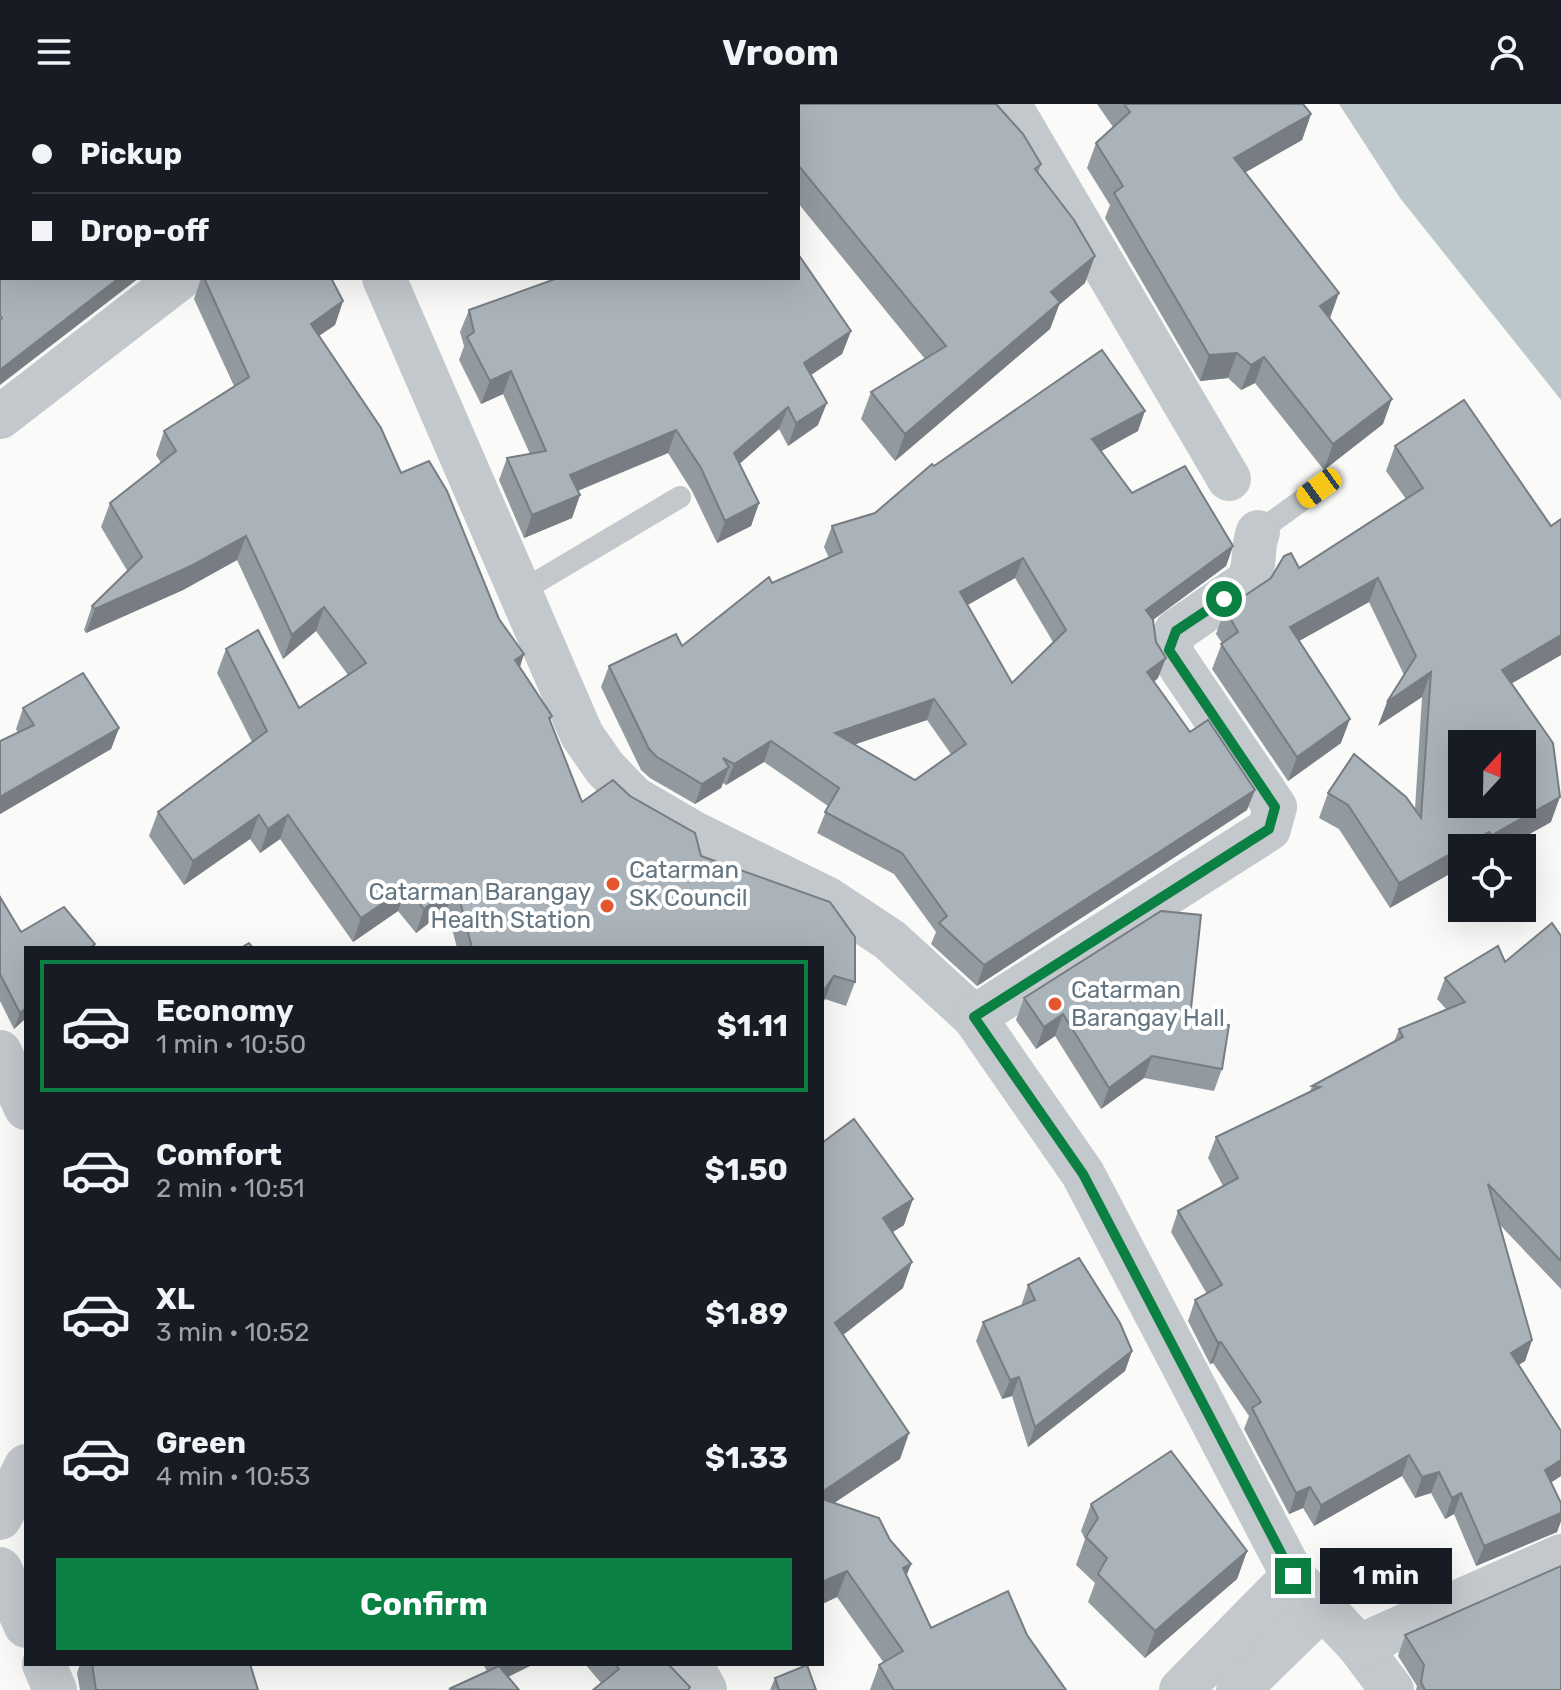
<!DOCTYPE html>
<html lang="en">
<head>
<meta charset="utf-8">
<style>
  :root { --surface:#171b24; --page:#242831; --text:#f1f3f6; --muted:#9ea1a6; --line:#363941; --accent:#0b8043 }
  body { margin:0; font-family:Rubik,sans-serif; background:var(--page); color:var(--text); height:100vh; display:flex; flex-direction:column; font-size:30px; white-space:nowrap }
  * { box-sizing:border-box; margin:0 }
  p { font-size:26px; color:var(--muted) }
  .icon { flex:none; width:44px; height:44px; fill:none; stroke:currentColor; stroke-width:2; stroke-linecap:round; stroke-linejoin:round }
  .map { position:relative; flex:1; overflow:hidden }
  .sheet { position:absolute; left:24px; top:842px; width:800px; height:720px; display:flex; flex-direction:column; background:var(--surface); border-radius:0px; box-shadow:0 8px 32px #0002 }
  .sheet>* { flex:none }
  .banner { position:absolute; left:0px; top:0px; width:800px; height:176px; box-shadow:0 8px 32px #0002; display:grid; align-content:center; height:176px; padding:0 32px; background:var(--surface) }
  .needle { width:52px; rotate:22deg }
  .tools { position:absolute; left:1448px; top:626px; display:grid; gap:16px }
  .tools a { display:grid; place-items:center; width:88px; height:88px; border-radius:0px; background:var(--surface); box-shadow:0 8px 32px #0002; font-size:40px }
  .end { position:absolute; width:36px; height:36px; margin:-18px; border:10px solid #0b8043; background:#fff; box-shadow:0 0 0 4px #fff }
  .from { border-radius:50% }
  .bubble { position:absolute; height:56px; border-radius:0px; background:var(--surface); box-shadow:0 8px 32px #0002; font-size:26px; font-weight:700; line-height:56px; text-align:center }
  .car { position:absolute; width:24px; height:48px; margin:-24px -12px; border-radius:10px; box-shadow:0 0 6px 2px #0007; background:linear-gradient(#f5c518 24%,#345 0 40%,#f5c518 0 76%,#345 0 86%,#f5c518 0) }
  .banner b { display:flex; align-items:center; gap:28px; height:76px; font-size:30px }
  .banner b+b { border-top:2px solid var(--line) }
  .banner i { width:20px; height:20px; background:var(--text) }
  ul { padding:14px 0 0; list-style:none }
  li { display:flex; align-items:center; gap:24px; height:132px; margin:0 16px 12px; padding:0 16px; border:4px solid transparent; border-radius:0px }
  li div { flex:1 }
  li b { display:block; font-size:30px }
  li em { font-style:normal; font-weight:700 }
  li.on { border-color:var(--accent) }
  li>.icon { width:72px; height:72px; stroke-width:1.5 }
  .primary-button { display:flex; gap:16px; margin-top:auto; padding:16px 32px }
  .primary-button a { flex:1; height:92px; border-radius:0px; background:var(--accent); color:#fff; font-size:32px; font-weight:700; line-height:92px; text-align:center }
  header { display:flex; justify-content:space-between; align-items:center; height:104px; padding:0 32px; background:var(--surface); font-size:36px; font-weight:700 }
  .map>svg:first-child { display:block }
  .water { fill:#bbc7cb }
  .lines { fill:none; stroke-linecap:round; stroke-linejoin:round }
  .lane { stroke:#c3c8cc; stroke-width:22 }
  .street { stroke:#c3c8cc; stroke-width:44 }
  .wall { fill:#929a9f; fill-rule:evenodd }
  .shaded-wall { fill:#777d82 }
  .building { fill:#aab3b9; stroke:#777d82; stroke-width:2; fill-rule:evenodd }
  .route { stroke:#0b8043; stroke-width:10 }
  .poi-dot { fill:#e4572e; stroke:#fff; stroke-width:3 }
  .labels { text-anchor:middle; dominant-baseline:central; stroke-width:8; stroke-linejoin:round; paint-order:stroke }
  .poi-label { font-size:24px; fill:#657683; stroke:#fff; text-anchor:start }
</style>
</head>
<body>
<header><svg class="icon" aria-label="menu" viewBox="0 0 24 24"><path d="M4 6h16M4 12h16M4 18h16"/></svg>Vroom<svg class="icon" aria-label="person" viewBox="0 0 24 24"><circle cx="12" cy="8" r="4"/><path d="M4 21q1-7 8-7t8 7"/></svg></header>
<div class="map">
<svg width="1561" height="1586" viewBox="0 0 1561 1586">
  <rect width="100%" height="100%" fill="#fafaf8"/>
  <path class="water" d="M1339,0H1561V296L1400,94Z"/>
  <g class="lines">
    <g class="lane">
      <path d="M1258,428L1319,384"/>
      <path d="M520,488L680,393"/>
    </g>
    <g class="street">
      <path d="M314,0L315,2"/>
      <path d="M1009,0L1229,375"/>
      <path d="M384,2L388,0"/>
      <path d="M384,174L582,631L605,664L634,694L694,729L828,795L890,836L974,913L1083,1070L1293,1472L1359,1542L1392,1586"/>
      <path d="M0,313L180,174"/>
      <path d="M974,913L1269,725L1275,703L1169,546L1176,527L1247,478C1257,463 1251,445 1258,428"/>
      <path d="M0,948L26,1004"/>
      <path d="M0,1414L26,1362"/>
      <path d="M0,1465L26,1522"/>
      <path d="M1359,1542L1561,1452"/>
      <path d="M44,1560L55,1586"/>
      <path d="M691,1560L705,1586"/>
      <path d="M1181,1586L1293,1472"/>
      <path d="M1238,1586L1322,1504"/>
    </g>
  </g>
  <g class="wall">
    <path d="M1097,0H1303L1311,10L1302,36L1245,68L1329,214L1383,320L1324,366L1255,279L1241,286L1228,274L1200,277L1105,114L1110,101L1087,64L1096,39L1113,23Z"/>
    <path d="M798,2L1041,60L1038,69L1085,179L1059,201L1050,225L895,357L861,315L871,288L925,255L798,99Z"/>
    <path d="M201,174H331L343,197L335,221L319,232L381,324L401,369L429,357L447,387L499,515L524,550L520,563L552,612L550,618L582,698L613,676L630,692L695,729L701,752L830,798L855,833V878L846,902L825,895L822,900V844H457L447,805L416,829L398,807L353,838L280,735L260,749L250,735L184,781L149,732L158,708L252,638L217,569L226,545L258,526L299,604L348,571L316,527L283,555L237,456L183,486L86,529L84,526L92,502L128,468L101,423L110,399L161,359L156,351L164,327L234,282L194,195Z"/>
    <path d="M469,206L851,227L842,250L811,271L818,321L788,342L779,325L739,360L759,399L751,422L717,439L692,387L668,349L578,387L580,391L572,414L524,434L499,376L507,354L530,350L503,290L481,300L459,256L464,242L460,228Z"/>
    <path d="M1138,327L1101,347L1132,389L1233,442L1226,462L1153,516L1158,574L1154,578L1247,706L977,882L931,840L936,828L894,770L817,729L828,702L764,658L726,681L723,679L721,684L695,700L650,674L641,666L601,583L609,562L682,542L772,479L829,454L824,443L832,422L875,409L934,362ZM1015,474L1053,538L1012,579L968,501ZM927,616L951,650L915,676L854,640Z"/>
    <path d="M1395,342L1561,551L1511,580L1551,718L1504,744H1462L1390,804L1339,725L1319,714L1328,689L1415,705L1422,593L1378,622L1404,571L1369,498L1299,537L1341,639L1288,677L1212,565L1222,539L1216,530L1225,505L1299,464L1406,395L1386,367Z"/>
    <path d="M23,604L119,624L111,645L0,710V637L18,629L16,625Z"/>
    <path d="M0,793L21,828L95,840L93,844H26V914L14,925L0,897Z"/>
    <path d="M1561,832V1185L1500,1121L1532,1236L1525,1257L1519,1261L1561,1327V1372L1551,1378L1561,1409V1417L1557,1428L1476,1462L1454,1410L1445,1415L1431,1389L1415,1394L1402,1372L1314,1422L1303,1404L1289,1410L1244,1325L1249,1312L1213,1259L1210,1260L1188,1217L1195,1196L1207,1190L1171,1128L1178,1107L1223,1082L1208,1054L1216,1033L1310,988L1312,982L1394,938L1399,925L1447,906L1437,895L1445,874L1505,858Z"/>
    <path d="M1024,894L1190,914L1222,965L1214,987L1144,974L1101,1005L1055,932L1036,945L1016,916Z"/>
    <path d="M822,1039L904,1121L892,1128L903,1184L843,1231L909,1329L900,1355L834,1399L890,1436L911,1460L906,1472L931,1524L1027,1531L1066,1586H870L879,1561L884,1559L837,1493L822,1500Z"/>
    <path d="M1028,1181L1132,1247L1125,1267L1028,1343L1012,1292L1002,1295L976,1237L983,1218L1021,1202Z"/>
    <path d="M1091,1400L1247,1447L1237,1475L1145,1554L1088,1498L1095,1479L1076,1461L1085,1435L1081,1427Z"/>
    <path d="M1405,1531L1561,1586H1416L1417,1582L1398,1552Z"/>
    <path d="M80,1560H250L258,1586H80L77,1569Z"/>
    <path d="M483,1560H534L508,1573L519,1586H449L487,1567Z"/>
    <path d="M585,1560H668L690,1583L689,1586H593L601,1579Z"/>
    <path d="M775,1574L816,1586H770Z"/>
  </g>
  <g class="shaded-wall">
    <path d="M127,0H150L147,2H124Z"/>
    <path d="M1311,10L1302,36L1225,80L1234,54Z"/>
    <path d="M2,112V129L0,130V113Z"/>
    <path d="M1095,152L1085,179L1059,201L1050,225L895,357L905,330L1051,188Z"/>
    <path d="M119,174H139L0,281V266Z"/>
    <path d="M1339,189L1330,214L1320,202Z"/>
    <path d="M343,197L335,221L302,243L311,220Z"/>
    <path d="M851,227L842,250L796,281L804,259Z"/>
    <path d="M1237,249L1228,274L1200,277L1209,251Z"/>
    <path d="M1264,253L1255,279L1241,286L1251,261Z"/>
    <path d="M511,267L503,290L481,300L490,277Z"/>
    <path d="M1392,295L1383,320L1324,366L1333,340Z"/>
    <path d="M827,299L818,321L788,342L796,319Z"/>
    <path d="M788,303L779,325L726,372L734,349Z"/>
    <path d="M1145,307L1138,327L1085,356L1092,335Z"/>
    <path d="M676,326L668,349L562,393L570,371Z"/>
    <path d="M580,391L572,414L524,434L532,411Z"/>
    <path d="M759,399L751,422L717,439L725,417Z"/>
    <path d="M246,432L237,456L183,486L86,529L95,505Z"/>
    <path d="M1233,442L1226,462L1139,526L1146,506Z"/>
    <path d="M1023,454L1015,474L953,509L960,488Z"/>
    <path d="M1378,474L1369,498L1281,547L1290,523Z"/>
    <path d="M324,503L316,527L283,555L292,531Z"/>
    <path d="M1561,531V551L1493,590L1502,566Z"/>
    <path d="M524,550L516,574L515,556Z"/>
    <path d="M1166,554L1158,574L1139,589L1147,568Z"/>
    <path d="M1431,568L1422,593L1378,622L1387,598Z"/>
    <path d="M934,595L927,616L827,650L835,629Z"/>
    <path d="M1350,615L1341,639L1288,677L1297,653Z"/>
    <path d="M119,624L111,645L0,710V693Z"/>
    <path d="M771,637L764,658L726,681L734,660Z"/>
    <path d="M729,663L721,684L695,700L702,680Z"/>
    <path d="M1255,686L1247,706L977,882L984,861Z"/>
    <path d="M1560,693L1551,718L1504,744H1488L1492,731Z"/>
    <path d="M259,711L250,735L184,781L193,757Z"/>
    <path d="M288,711L280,735L260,749L268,725Z"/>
    <path d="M1489,728L1483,744H1462V763L1390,804L1399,779Z"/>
    <path d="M456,781L447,805L416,829L424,805Z"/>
    <path d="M407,783L398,807L353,838L361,814Z"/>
    <path d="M834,872L825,895L822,900V889Z"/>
    <path d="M26,904V914L14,925L20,909Z"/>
    <path d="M1063,910L1055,932L1036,945L1044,923Z"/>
    <path d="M1152,952L1144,974L1101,1005L1109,984Z"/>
    <path d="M913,1095L904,1121L874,1140L883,1114Z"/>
    <path d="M912,1158L903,1184L825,1245L835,1219Z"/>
    <path d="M1532,1236L1525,1257L1504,1269L1511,1249Z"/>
    <path d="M1221,1238L1213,1259L1210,1260L1218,1239Z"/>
    <path d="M1132,1247L1125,1267L1028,1343L1035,1323Z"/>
    <path d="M1019,1273L1012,1292L1002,1295L1010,1276Z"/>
    <path d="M909,1329L900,1355L822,1407V1388Z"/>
    <path d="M1409,1351L1402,1372L1314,1422L1321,1401Z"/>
    <path d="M1561,1356V1372L1538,1387L1545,1366Z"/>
    <path d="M1439,1368L1431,1389L1415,1394L1422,1373Z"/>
    <path d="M1310,1383L1303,1404L1289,1410L1296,1389Z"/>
    <path d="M1461,1389L1454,1410L1445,1415L1452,1394Z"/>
    <path d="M1561,1409V1417L1557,1428L1476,1462L1484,1442Z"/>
    <path d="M1247,1447L1237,1475L1145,1554L1155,1527Z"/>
    <path d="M911,1460L901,1486L903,1464Z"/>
    <path d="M847,1467L837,1493L822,1500V1478Z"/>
    <path d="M501,1560H534L493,1580Z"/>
  </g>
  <g class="building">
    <path d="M0,0H127L124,2H2V112L0,113Z"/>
    <path d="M365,0H384L387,2H366Z"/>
    <path d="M407,0H773L772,2H400Z"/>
    <path d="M800,0H996L1023,30L1041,60L1035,65L1074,116L1095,152L1051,188L1060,198L905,330L871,288L946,242L798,61V2Z"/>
    <path d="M1124,0H1303L1311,10L1234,54L1339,189L1320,202L1392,295L1333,340L1264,253L1251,261L1237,249L1209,251L1114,89L1123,82L1096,39L1130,8Z"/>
    <path d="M2,139V174H119L0,266V215L2,214L0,211V141Z"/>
    <path d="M798,150L851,227L804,259L827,299L796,319L788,303L734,349L759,399L725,417L701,364L676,326L570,371L580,391L532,411L507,354L546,347L511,267L490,277L467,233L474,228L469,206L558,174H798Z"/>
    <path d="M204,174H331L343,197L311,220L381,324L401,369L429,357L447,387L499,515L524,550L515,556L552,612L549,614L582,698L613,676L630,692L695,729L701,752L830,798L855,833V878L834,872L822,889V844H472L456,781L424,805L407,783L361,814L288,711L268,725L259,711L193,757L158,708L267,627L226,545L258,526L299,604L366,559L324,503L292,531L246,432L191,462L95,505L92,502L142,453L110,399L176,347L164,327L249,273Z"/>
    <path d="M1102,246L1145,307L1092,335L1132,389L1185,362L1233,442L1146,506L1153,516L1156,538L1166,554L1147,568L1190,628L1208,616L1255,686L984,861L939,819L947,812L902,749L825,708L839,684L771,637L734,660L723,654L729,663L702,680L657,653L649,645L609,562L676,530L682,542L769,473L772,479L842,448L832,422L875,409L932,360L934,362ZM1023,454L1066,526L1012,579L960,488ZM934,595L966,640L915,676L835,629Z"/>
    <path d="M1464,296L1551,422L1561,415V531L1502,566L1553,639L1560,693L1492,731L1489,728L1399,779L1348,701L1328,689L1354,650L1406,693L1421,714L1431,568L1387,598L1416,552L1378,474L1290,523L1350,615L1297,653L1221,540L1238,528L1225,505L1271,474L1284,452L1291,449L1299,464L1423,384L1395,342ZM1462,640H1522V700H1462Z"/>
    <path d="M83,569L119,624L0,693L3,698L0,699V637L34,621L23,604Z"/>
    <path d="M0,793L21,828L64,803L95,840L90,844H26V904L20,909L0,870Z"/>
    <path d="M1161,807L1201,811L1190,914L1229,921L1222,965L1152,952L1109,984L1063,910L1044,923L1024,894Z"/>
    <path d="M1552,819L1561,832V1157L1488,1080L1532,1236L1511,1249L1561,1327V1356L1545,1366L1561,1399V1409L1484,1442L1461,1389L1452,1394L1439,1368L1422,1373L1409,1351L1321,1401L1310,1383L1296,1389L1252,1304L1261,1298L1221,1238L1218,1239L1195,1196L1222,1181L1178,1107L1238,1074L1216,1033L1320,983L1312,982L1403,933L1399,925L1465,898L1445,874L1498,842L1505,858Z"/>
    <path d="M249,839L253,844H241Z"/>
    <path d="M854,1015L913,1095L883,1114L912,1158L835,1219L909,1329L822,1388V1039Z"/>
    <path d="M1079,1154L1120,1219L1132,1247L1035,1323L1019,1273L1010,1276L983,1218L1035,1196L1028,1181Z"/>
    <path d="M1171,1347L1247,1447L1155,1527L1098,1470L1107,1454L1086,1433L1098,1414L1091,1400Z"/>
    <path d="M822,1395L879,1414L890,1436L911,1460L903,1464L931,1524L1008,1487L1027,1531L1066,1586H894L879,1561L903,1547L847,1467L822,1478Z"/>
    <path d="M1561,1462V1586H1425L1421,1578L1424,1561L1405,1531Z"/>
    <path d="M92,1560H250L258,1586H96Z"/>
    <path d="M615,1560H668L690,1583L688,1586H593L619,1565Z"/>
    <path d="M807,1561L816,1586H779L775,1574Z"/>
    <path d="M499,1562L519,1586L449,1585Z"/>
  </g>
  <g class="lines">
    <path class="route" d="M1224,495L1176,527L1169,546L1275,703L1269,725L974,913L1083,1070L1293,1472"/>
  </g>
  <g class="poi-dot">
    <circle cx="613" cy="780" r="8"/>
    <circle cx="607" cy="802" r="8"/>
    <circle cx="1055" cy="900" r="8"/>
  </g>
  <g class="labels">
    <g class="poi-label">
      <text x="629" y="766">Catarman<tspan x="629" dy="28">SK Council</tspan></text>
      <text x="591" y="788" text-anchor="end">Catarman Barangay<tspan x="591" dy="28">Health Station</tspan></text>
      <text x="1071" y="886">Catarman<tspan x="1071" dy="28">Barangay Hall</tspan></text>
    </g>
  </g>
</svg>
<div class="tools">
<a><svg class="needle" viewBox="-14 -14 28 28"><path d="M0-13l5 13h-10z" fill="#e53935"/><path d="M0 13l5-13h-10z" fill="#9ea1a6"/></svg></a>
<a><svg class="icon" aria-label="locate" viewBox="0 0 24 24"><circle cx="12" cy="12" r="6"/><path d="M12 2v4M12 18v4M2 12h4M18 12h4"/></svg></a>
</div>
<i class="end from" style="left:1224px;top:495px"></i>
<i class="end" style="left:1293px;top:1472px"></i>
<div class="bubble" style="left:1320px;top:1444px;width:132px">1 min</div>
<i class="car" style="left:1319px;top:384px;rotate:234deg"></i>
<div class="banner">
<b><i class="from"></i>Pickup</b>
<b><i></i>Drop-off</b>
</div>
<section class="sheet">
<ul>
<li class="on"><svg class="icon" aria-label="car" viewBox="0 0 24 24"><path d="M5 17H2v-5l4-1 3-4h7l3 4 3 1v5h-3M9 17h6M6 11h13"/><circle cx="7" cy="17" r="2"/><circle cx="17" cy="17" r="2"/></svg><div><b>Economy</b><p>1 min · 10:50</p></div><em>$1.11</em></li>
<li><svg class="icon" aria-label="car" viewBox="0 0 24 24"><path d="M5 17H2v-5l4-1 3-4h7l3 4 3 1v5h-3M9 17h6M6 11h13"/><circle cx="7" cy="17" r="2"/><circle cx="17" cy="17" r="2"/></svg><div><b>Comfort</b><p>2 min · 10:51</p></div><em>$1.50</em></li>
<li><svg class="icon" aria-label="car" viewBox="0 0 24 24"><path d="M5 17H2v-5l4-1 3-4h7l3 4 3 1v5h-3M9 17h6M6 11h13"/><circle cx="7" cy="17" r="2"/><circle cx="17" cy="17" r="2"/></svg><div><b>XL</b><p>3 min · 10:52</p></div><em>$1.89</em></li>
<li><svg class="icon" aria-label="car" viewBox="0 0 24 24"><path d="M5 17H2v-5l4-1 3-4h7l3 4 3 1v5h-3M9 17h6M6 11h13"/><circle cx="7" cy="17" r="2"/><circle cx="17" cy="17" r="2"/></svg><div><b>Green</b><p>4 min · 10:53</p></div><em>$1.33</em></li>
</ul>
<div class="primary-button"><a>Confirm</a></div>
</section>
</div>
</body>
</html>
